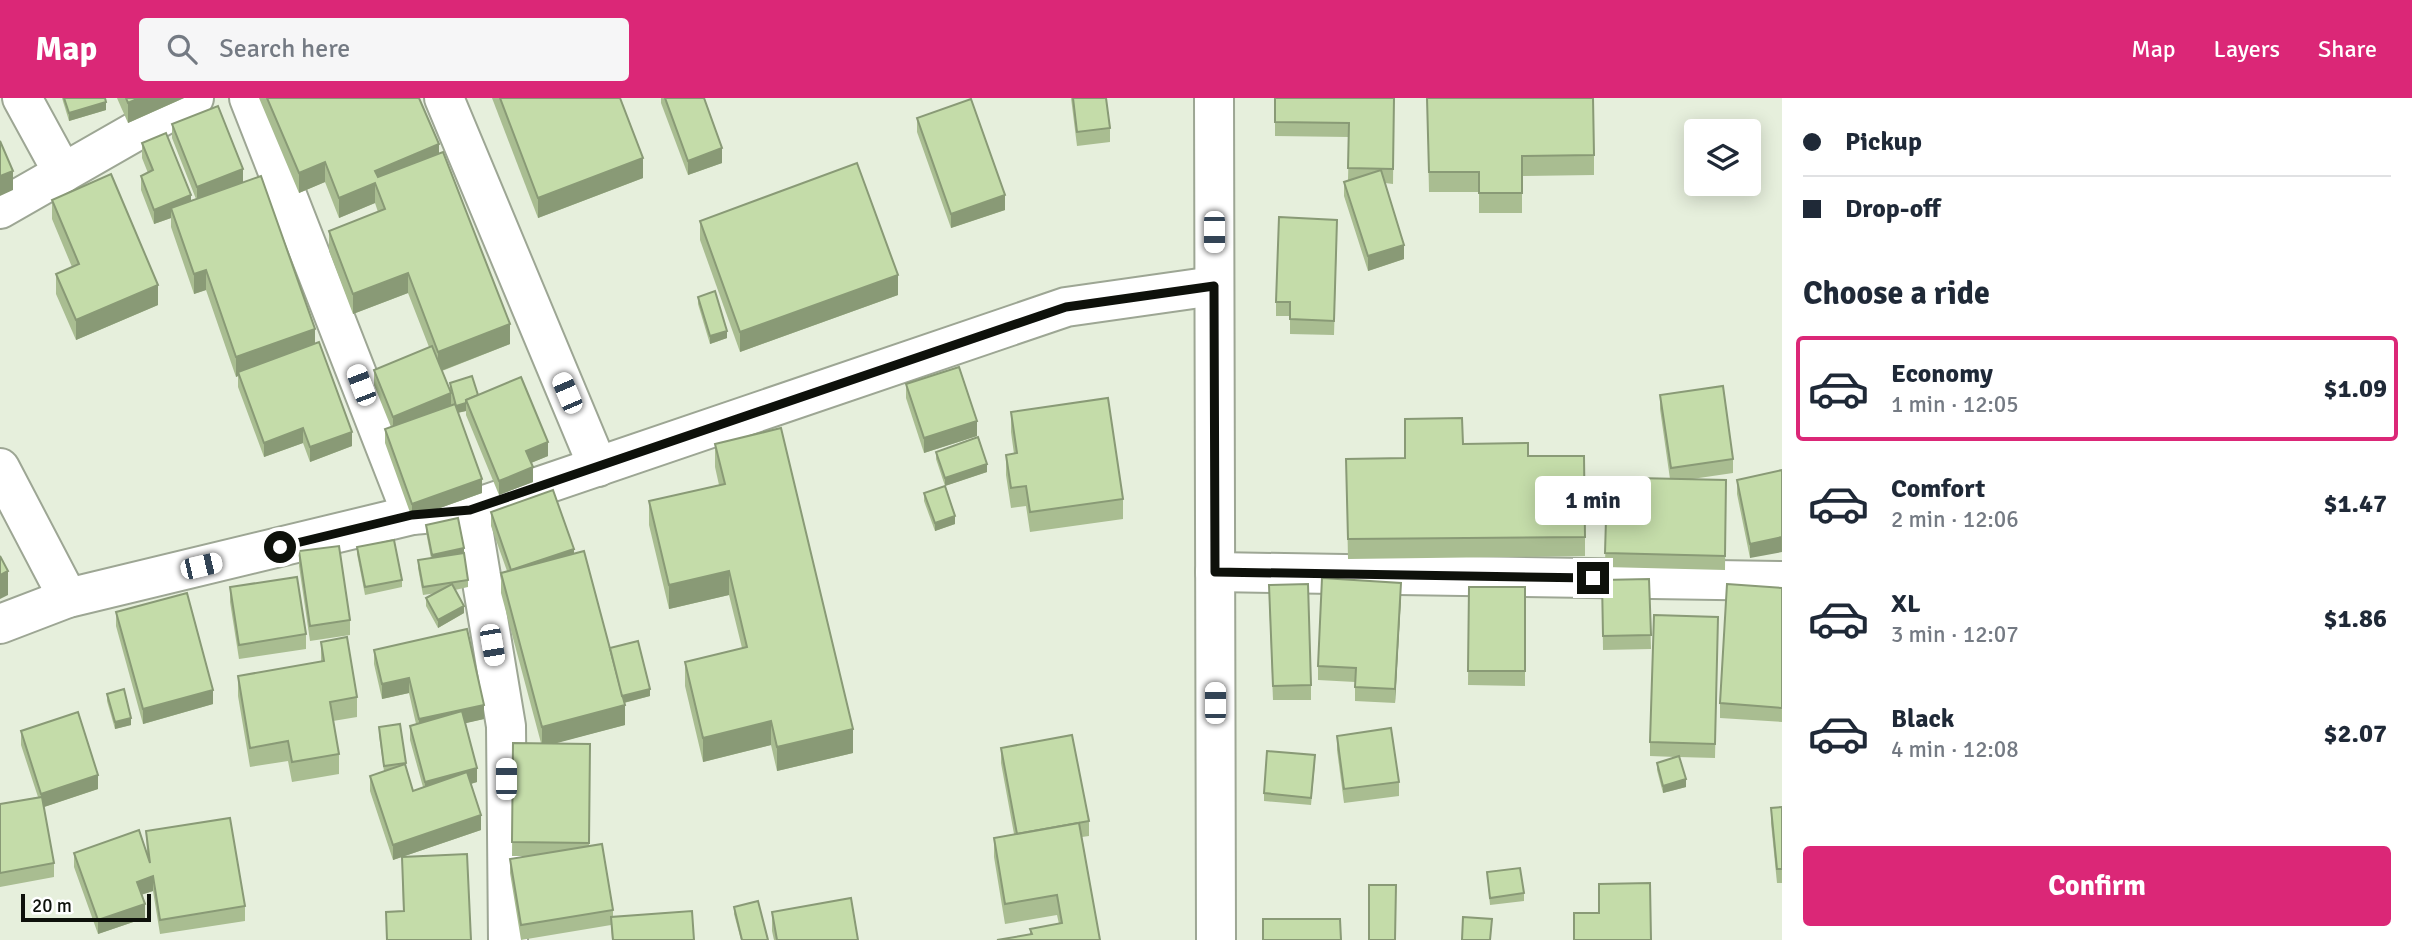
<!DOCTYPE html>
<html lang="en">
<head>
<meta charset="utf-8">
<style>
  :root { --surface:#fff; --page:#f6f6f7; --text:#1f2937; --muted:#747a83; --line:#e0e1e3; --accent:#db2777 }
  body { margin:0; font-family:Signika,sans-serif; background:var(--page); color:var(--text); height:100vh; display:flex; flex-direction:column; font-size:26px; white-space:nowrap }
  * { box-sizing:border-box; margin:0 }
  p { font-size:23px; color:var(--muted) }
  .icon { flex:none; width:38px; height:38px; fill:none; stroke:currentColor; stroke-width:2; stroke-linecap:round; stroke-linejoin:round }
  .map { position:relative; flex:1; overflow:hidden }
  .drawer { display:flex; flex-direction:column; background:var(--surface); width:630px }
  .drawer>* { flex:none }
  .guide { display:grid; align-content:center; height:154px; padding:0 21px; background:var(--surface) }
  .buttons { position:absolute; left:1684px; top:21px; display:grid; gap:14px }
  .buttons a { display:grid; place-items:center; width:77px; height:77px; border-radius:7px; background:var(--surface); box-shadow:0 4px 18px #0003; font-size:35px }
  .scale { position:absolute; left:21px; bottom:18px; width:130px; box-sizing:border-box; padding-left:7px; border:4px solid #0e110b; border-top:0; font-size:19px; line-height:24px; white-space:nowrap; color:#0e110b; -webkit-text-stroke:5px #fff; paint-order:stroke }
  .end { position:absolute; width:32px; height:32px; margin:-16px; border:9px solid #0e110b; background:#fff; box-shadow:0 0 0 4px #fff }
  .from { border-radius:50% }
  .bubble { position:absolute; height:49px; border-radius:7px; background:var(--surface); box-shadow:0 4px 18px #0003; font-size:23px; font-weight:700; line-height:49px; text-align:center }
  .car { position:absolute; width:21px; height:42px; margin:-21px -10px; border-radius:9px; box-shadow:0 0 5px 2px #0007; background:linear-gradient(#fff 24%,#345 0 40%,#fff 0 76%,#345 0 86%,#fff 0) }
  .guide b { display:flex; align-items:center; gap:24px; height:66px; font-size:26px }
  .guide b+b { border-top:2px solid var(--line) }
  .guide i { width:18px; height:18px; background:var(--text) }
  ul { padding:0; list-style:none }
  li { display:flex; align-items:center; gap:21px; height:105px; margin:0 14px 10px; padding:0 7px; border:4px solid transparent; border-radius:7px }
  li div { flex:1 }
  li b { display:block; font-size:26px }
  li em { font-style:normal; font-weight:700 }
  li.current { border-color:var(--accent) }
  li>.icon { width:63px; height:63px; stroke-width:1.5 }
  h2 { padding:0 21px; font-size:32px; line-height:84px }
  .button { display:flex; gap:14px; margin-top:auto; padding:14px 21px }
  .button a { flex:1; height:80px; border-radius:7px; background:var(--accent); color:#fff; font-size:28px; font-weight:700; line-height:80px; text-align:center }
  header { display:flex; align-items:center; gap:42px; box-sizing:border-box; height:98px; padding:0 35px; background:var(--accent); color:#fff }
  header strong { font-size:33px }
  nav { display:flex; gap:38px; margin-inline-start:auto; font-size:24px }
  .search { width:490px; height:63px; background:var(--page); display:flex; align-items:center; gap:18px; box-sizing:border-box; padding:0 24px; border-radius:7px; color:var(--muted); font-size:26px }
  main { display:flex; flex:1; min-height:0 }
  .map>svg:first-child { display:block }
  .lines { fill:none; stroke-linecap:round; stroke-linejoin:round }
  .minor-casing { stroke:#9da694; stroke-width:42 }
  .minor { stroke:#fff; stroke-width:38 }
  .wall { fill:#a9bd91 }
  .shaded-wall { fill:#899a76 }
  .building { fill:#c4dca9; stroke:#899a76; stroke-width:2 }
  .route { stroke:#0e110b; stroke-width:9 }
</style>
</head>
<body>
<header>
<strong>Map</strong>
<div class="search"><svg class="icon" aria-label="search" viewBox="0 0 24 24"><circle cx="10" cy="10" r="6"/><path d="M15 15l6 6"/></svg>Search here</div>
<nav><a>Map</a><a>Layers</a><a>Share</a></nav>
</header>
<main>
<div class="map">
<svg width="1782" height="842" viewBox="0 0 1782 842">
  <rect width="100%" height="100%" fill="#e6efdc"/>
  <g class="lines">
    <defs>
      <g id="minor">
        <path d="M22,0L63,75"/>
        <path d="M249,0L412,417"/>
        <path d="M444,0L598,369"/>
        <path d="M1214,0L1216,842"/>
        <path d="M0,111L194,0"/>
        <path d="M0,370L68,500"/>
        <path d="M470,412L506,628L508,842"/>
        <path d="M1215,474L1782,483"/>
        <path d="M0,526L68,500L412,417L470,412L1066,209L1214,188"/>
      </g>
    </defs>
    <use href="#minor" class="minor-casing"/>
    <use href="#minor" class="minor"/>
  </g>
  <g class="wall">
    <path d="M62,0H105L106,12L69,23Z"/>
    <path d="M117,0H184L128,25Z"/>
    <path d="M259,0H419L439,56L510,246L442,273L450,292V285L478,297L548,358L531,365L533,384L499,397L466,317V313L458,315L482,395L412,420L385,345V331L391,329L374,287V272L429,249L408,195L353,216L329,153V133L378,114L375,105L339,120L325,84L299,95Z"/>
    <path d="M492,0H620L643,80L538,120Z"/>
    <path d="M661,0H704L722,65L688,77L661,5Z"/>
    <path d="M1071,0H1106L1110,30V44L1077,48Z"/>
    <path d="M1275,0H1394L1393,86L1385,85L1404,161L1368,173L1344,98V84L1348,82L1349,39L1275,38Z"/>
    <path d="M1427,0L1594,57V77L1522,78V115H1479V94H1429Z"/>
    <path d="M917,20L1005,112L951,130L917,34Z"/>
    <path d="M172,26L243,84L315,246L352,348L310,364L303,345L264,359L238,289V278L236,279L206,192L194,196L171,129V120L154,126L141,92V78L148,75L142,60V45L191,102L196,101L172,40Z"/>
    <path d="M52,102L158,207L76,242L56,196V176L72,169L52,121Z"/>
    <path d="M700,123L898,197L740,254L700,142Z"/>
    <path d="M1337,136L1334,237L1290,236V218H1276V204Z"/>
    <path d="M698,199L727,240L710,246L698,206Z"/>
    <path d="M906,286L977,338L924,355L906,300Z"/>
    <path d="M1660,297L1733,361V375L1692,381L1726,382L1725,472L1605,469L1606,421H1636L1670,381L1660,311Z"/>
    <path d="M1011,314L1123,401V421L1030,434L1026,408L1011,410L1006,377V357L1014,356L1011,334Z"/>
    <path d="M715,346L853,655L777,673L771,647L703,664L685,588V564L742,550L729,497L669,511L649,427V403L719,387L715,369Z"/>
    <path d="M1463,346L1528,358L1585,439V458L1348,461L1346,361L1405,360Z"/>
    <path d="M936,354L987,374L945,388L936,361Z"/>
    <path d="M1782,372L1750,460L1737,396V382Z"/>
    <path d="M924,395L955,426L935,433L924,403Z"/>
    <path d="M491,414L574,456L610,550L650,598L624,605L625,627L555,645L590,646L589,748L613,812V819L694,842H612L611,827L521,842L510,775V761L526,758H512L513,645H541L501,495V475L507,473L491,428Z"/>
    <path d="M426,427L464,458L468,482V489L455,492L464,515L438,530L426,508V500L437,495L423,497L418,470V462L431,460L426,434Z"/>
    <path d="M357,449L402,482V489L365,497L357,456Z"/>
    <path d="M299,453L350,522V537L310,543L299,468Z"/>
    <path d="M1649,481L1651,551L1603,552L1602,482Z"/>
    <path d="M230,489L306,536V551L239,561L230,504Z"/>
    <path d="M1469,489H1525V588L1468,587Z"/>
    <path d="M1782,490V624L1720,620V605Z"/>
    <path d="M1401,499L1395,605L1355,603V584L1318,582V568Z"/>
    <path d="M1269,501L1311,587V602H1273Z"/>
    <path d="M116,514L213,606L143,626L116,528Z"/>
    <path d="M1718,519L1715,660L1679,659L1686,689L1663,695L1657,672V665L1676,659L1650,658V644Z"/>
    <path d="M321,544L357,599V619L333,623L339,656V676L292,684L288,663L250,669L238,598V578L321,564Z"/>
    <path d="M374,552L484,621L465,625L477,684L471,686L481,732L393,762L370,693V678L384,673L379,637V629L406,665V671L413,693L423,689L410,642V628L416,626L409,595L382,601L374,566Z"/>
    <path d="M107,596L131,627L115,631L107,603Z"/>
    <path d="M21,633L98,691L44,709L54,765V779L0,789V706L38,699L21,647Z"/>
    <path d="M1337,638L1399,684V698L1344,705L1337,652Z"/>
    <path d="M1001,650L1089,723V738L1082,739L1100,842L1030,836V831L1059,826L1057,817L1005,826L994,759V740L1014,736L1001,665Z"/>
    <path d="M1315,665L1311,707L1264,703V695Z"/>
    <path d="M1782,709V785H1777L1771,725V710Z"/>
    <path d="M146,733L245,808V823L160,836L153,793L141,797L145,820L98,836L74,769V755L147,756Z"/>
    <path d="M402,759L471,842H386V814L403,813Z"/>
    <path d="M1487,774L1524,795V803L1490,807Z"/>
    <path d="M734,809L768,842H741L734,816Z"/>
    <path d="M772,814L858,842H774L772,833Z"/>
  </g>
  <g class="shaded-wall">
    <path d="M139,0H184L128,25V5Z"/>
    <path d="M106,4V12L69,23V15Z"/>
    <path d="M439,46V66L377,92L375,73Z"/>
    <path d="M722,50V65L688,77V63Z"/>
    <path d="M643,60V80L538,120V100Z"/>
    <path d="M325,64V84L299,95V75Z"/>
    <path d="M243,71V85L197,103V89Z"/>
    <path d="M13,73V92L0,98V78Z"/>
    <path d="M375,85V105L339,120V100Z"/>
    <path d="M191,97V111L171,110V120L154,126V112Z"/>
    <path d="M1005,97V112L951,130V116Z"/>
    <path d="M1404,147V161L1368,173V158Z"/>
    <path d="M206,172V192L194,196V176Z"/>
    <path d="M408,175V195L353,216V196Z"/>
    <path d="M898,177V197L740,254V234Z"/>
    <path d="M158,187V207L76,242V222Z"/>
    <path d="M510,226V246L438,274V254Z"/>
    <path d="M315,231V251L238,274V278L236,279V259Z"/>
    <path d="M727,233V240L710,246V238Z"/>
    <path d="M451,295V310L393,334V319Z"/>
    <path d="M466,305V313L456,315V308Z"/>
    <path d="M977,323V338L924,355V340Z"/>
    <path d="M303,330V345L264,359V345Z"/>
    <path d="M352,334V348L310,364V349Z"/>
    <path d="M548,344V358L526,367V353Z"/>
    <path d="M987,366V374L945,388V380Z"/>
    <path d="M533,369V384L499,397V383Z"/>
    <path d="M482,381V395L412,420V406Z"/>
    <path d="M955,418V426L935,433V425Z"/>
    <path d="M1782,439V454L1750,460V446Z"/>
    <path d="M464,450V458L432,465V457Z"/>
    <path d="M574,451V465L512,473Z"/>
    <path d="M8,473V497L0,501V477Z"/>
    <path d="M729,473V497L669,511V487Z"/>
    <path d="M1401,485V499L1395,605V591Z"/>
    <path d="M464,508V515L438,530V522Z"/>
    <path d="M409,580V595L382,601V586Z"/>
    <path d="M650,591V598L619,606V599Z"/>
    <path d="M213,592V606L143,626V611Z"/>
    <path d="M484,607V621L419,636V621Z"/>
    <path d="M625,607V627L542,649V629Z"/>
    <path d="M131,620V627L115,631V624Z"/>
    <path d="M771,623V647L703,664V640Z"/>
    <path d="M853,631V655L777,673V649Z"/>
    <path d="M477,670V684L425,699V684Z"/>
    <path d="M98,677V691L41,710V696Z"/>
    <path d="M1686,681V689L1663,695V688Z"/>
    <path d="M481,717V732L393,762V747Z"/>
    <path d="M153,778V793L137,798V784Z"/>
    <path d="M145,806V820L98,836V822Z"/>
  </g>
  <g class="building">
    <path d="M64,0H105L106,4L69,15Z"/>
    <path d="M126,0H139L128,5Z"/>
    <path d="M267,0H419L439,46L375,73L378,79L443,54L510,226L438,254L408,175L353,196L329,133L385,111L375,85L339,100L325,64L299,75Z"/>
    <path d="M500,0H620L643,60L538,100Z"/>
    <path d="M665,0H704L722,50L688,63Z"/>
    <path d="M1073,0H1106L1110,30L1077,34Z"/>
    <path d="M1275,0H1394L1393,71L1348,70L1349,25L1275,24Z"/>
    <path d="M1427,0H1593L1594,57L1522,58V95H1479V74H1429Z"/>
    <path d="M971,1L1005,97L951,116L917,20Z"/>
    <path d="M218,8L243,71L197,89L172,26Z"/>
    <path d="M166,35L191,97L154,112L141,78L153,72L142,45Z"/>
    <path d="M0,43L13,73L0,78Z"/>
    <path d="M857,65L898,177L740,234L700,123Z"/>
    <path d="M1381,72L1404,147L1368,158L1344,84Z"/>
    <path d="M111,76L158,187L76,222L56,176L79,166L52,102Z"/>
    <path d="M261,78L315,231L236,259L206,172L194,176L171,110Z"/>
    <path d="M1279,119L1337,122L1334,223L1290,221V204H1276Z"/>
    <path d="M715,193L727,233L710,238L698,199Z"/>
    <path d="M319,244L352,334L310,349L303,330L264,345L238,274Z"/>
    <path d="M432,248L451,295L393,319L374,272Z"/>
    <path d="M959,269L977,323L924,340L906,286Z"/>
    <path d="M472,278L478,297L466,302V305L456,308L450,285Z"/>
    <path d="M521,279L548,344L526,353L533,369L499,383L466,302Z"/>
    <path d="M1723,288L1733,361L1671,370L1660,297Z"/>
    <path d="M1108,300L1123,401L1030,414L1026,388L1011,390L1006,357L1017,355L1011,314Z"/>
    <path d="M455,306L482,381L412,406L385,331Z"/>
    <path d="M1462,320L1463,346L1528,345V358H1584L1585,439L1348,441L1346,361L1405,360V321Z"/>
    <path d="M781,330L853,631L777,649L771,623L703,640L685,564L747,549L729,473L669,487L649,403L725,386L715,346Z"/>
    <path d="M978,339L987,366L945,380L936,354Z"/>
    <path d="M1782,372V439L1750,446L1737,382Z"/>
    <path d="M1636,380L1726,382L1725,458L1605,455L1606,421H1636Z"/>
    <path d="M945,388L955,418L935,425L924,395Z"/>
    <path d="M553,392L574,451L511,472L491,414Z"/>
    <path d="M458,420L464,450L432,457L426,427Z"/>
    <path d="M394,442L402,482L365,489L357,449Z"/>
    <path d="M339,448L350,522L310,528L299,453Z"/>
    <path d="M584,453L625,607L542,629L501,475Z"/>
    <path d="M464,455L468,482L423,489L418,462Z"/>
    <path d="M0,458L8,473L0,477Z"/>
    <path d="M297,479L306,536L239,547L230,489Z"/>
    <path d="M1322,480L1401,485L1395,591L1355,589L1356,570L1318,568Z"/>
    <path d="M1649,481L1651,537L1603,538L1602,482Z"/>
    <path d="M452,486L464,508L438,522L426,500Z"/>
    <path d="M1308,486L1311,587L1273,588L1269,487Z"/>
    <path d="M1727,486L1782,490V610L1720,605Z"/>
    <path d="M1469,489H1525V573H1468Z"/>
    <path d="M187,495L213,592L143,611L116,514Z"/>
    <path d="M1654,517L1718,519L1715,646L1650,644Z"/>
    <path d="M467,531L484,607L419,621L409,580L382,586L374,552Z"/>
    <path d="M347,539L357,599L330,604L339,656L292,664L288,643L250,650L238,578L324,563L321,544Z"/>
    <path d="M638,543L650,591L622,598L610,550Z"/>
    <path d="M124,591L131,620L115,624L107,596Z"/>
    <path d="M462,613L477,670L425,684L410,628Z"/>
    <path d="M78,614L98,677L41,696L21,633Z"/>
    <path d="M400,626L406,665L384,668L379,629Z"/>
    <path d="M1391,630L1399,684L1344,691L1337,638Z"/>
    <path d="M1072,637L1089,723L1017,736L1001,650Z"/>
    <path d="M513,645L590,646L589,745L512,744Z"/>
    <path d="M1267,653L1315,657L1311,700L1264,695Z"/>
    <path d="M1679,658L1686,681L1663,688L1657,665Z"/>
    <path d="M405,666L413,693L467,674L481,717L393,747L370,678Z"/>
    <path d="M42,699L54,765L0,775V706Z"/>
    <path d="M1782,709V771H1777L1771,710Z"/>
    <path d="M230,720L245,808L160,822L153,778L137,784L145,806L98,822L74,755L139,732L150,765L146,733Z"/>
    <path d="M1079,725L1100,842H997L1032,836L1030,831L1062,825L1057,797L1005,806L994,740Z"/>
    <path d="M602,746L613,812L521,827L510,761Z"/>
    <path d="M467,756L471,842H387L386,814L404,813L402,759Z"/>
    <path d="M1520,770L1524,795L1490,800L1487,774Z"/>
    <path d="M1650,785L1651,842H1574V815H1599V786Z"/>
    <path d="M1369,787H1396L1395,842H1369Z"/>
    <path d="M851,800L858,842H777L772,814Z"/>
    <path d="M758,803L768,842H742L734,809Z"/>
    <path d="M692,813L694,842H613L611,819Z"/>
    <path d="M1463,819L1492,821L1490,842H1462Z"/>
    <path d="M1263,821H1340L1341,842H1263Z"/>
  </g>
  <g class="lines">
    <path class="route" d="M280,449L412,417L470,412L1066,209L1214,188L1215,474L1593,480"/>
  </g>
</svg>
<div class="buttons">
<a><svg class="icon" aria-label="layers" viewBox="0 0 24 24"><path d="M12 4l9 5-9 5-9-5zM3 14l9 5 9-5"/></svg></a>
</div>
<div class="scale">20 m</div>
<i class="end from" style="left:280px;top:449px"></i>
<i class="end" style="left:1593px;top:480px"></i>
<div class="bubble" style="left:1535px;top:378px;width:116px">1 min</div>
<i class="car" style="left:1214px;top:134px;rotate:180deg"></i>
<i class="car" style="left:361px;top:287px;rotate:339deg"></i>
<i class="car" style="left:567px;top:295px;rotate:337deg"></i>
<i class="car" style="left:201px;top:468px;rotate:77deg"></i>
<i class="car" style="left:492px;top:547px;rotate:170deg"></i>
<i class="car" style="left:1215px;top:605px;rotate:0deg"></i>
<i class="car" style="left:506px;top:681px;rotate:0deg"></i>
</div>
<section class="drawer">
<div class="guide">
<b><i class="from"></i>Pickup</b>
<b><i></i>Drop-off</b>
</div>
<h2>Choose a ride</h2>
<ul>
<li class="current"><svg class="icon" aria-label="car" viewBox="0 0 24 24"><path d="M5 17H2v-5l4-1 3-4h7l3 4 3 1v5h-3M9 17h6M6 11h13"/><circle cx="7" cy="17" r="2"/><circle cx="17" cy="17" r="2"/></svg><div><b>Economy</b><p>1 min · 12:05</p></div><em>$1.09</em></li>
<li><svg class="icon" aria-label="car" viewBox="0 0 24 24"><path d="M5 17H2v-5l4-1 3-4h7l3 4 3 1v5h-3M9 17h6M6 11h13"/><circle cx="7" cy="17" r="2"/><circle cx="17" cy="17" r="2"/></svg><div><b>Comfort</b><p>2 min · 12:06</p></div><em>$1.47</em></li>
<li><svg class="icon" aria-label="car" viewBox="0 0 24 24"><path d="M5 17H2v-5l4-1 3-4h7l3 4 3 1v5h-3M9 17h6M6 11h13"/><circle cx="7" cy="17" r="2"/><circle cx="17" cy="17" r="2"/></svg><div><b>XL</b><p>3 min · 12:07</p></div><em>$1.86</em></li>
<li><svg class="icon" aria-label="car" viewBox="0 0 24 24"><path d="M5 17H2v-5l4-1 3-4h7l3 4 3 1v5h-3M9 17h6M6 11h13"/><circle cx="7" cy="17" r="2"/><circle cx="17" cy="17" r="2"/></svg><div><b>Black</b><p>4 min · 12:08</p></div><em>$2.07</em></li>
</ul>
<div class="button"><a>Confirm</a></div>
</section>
</main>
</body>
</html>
